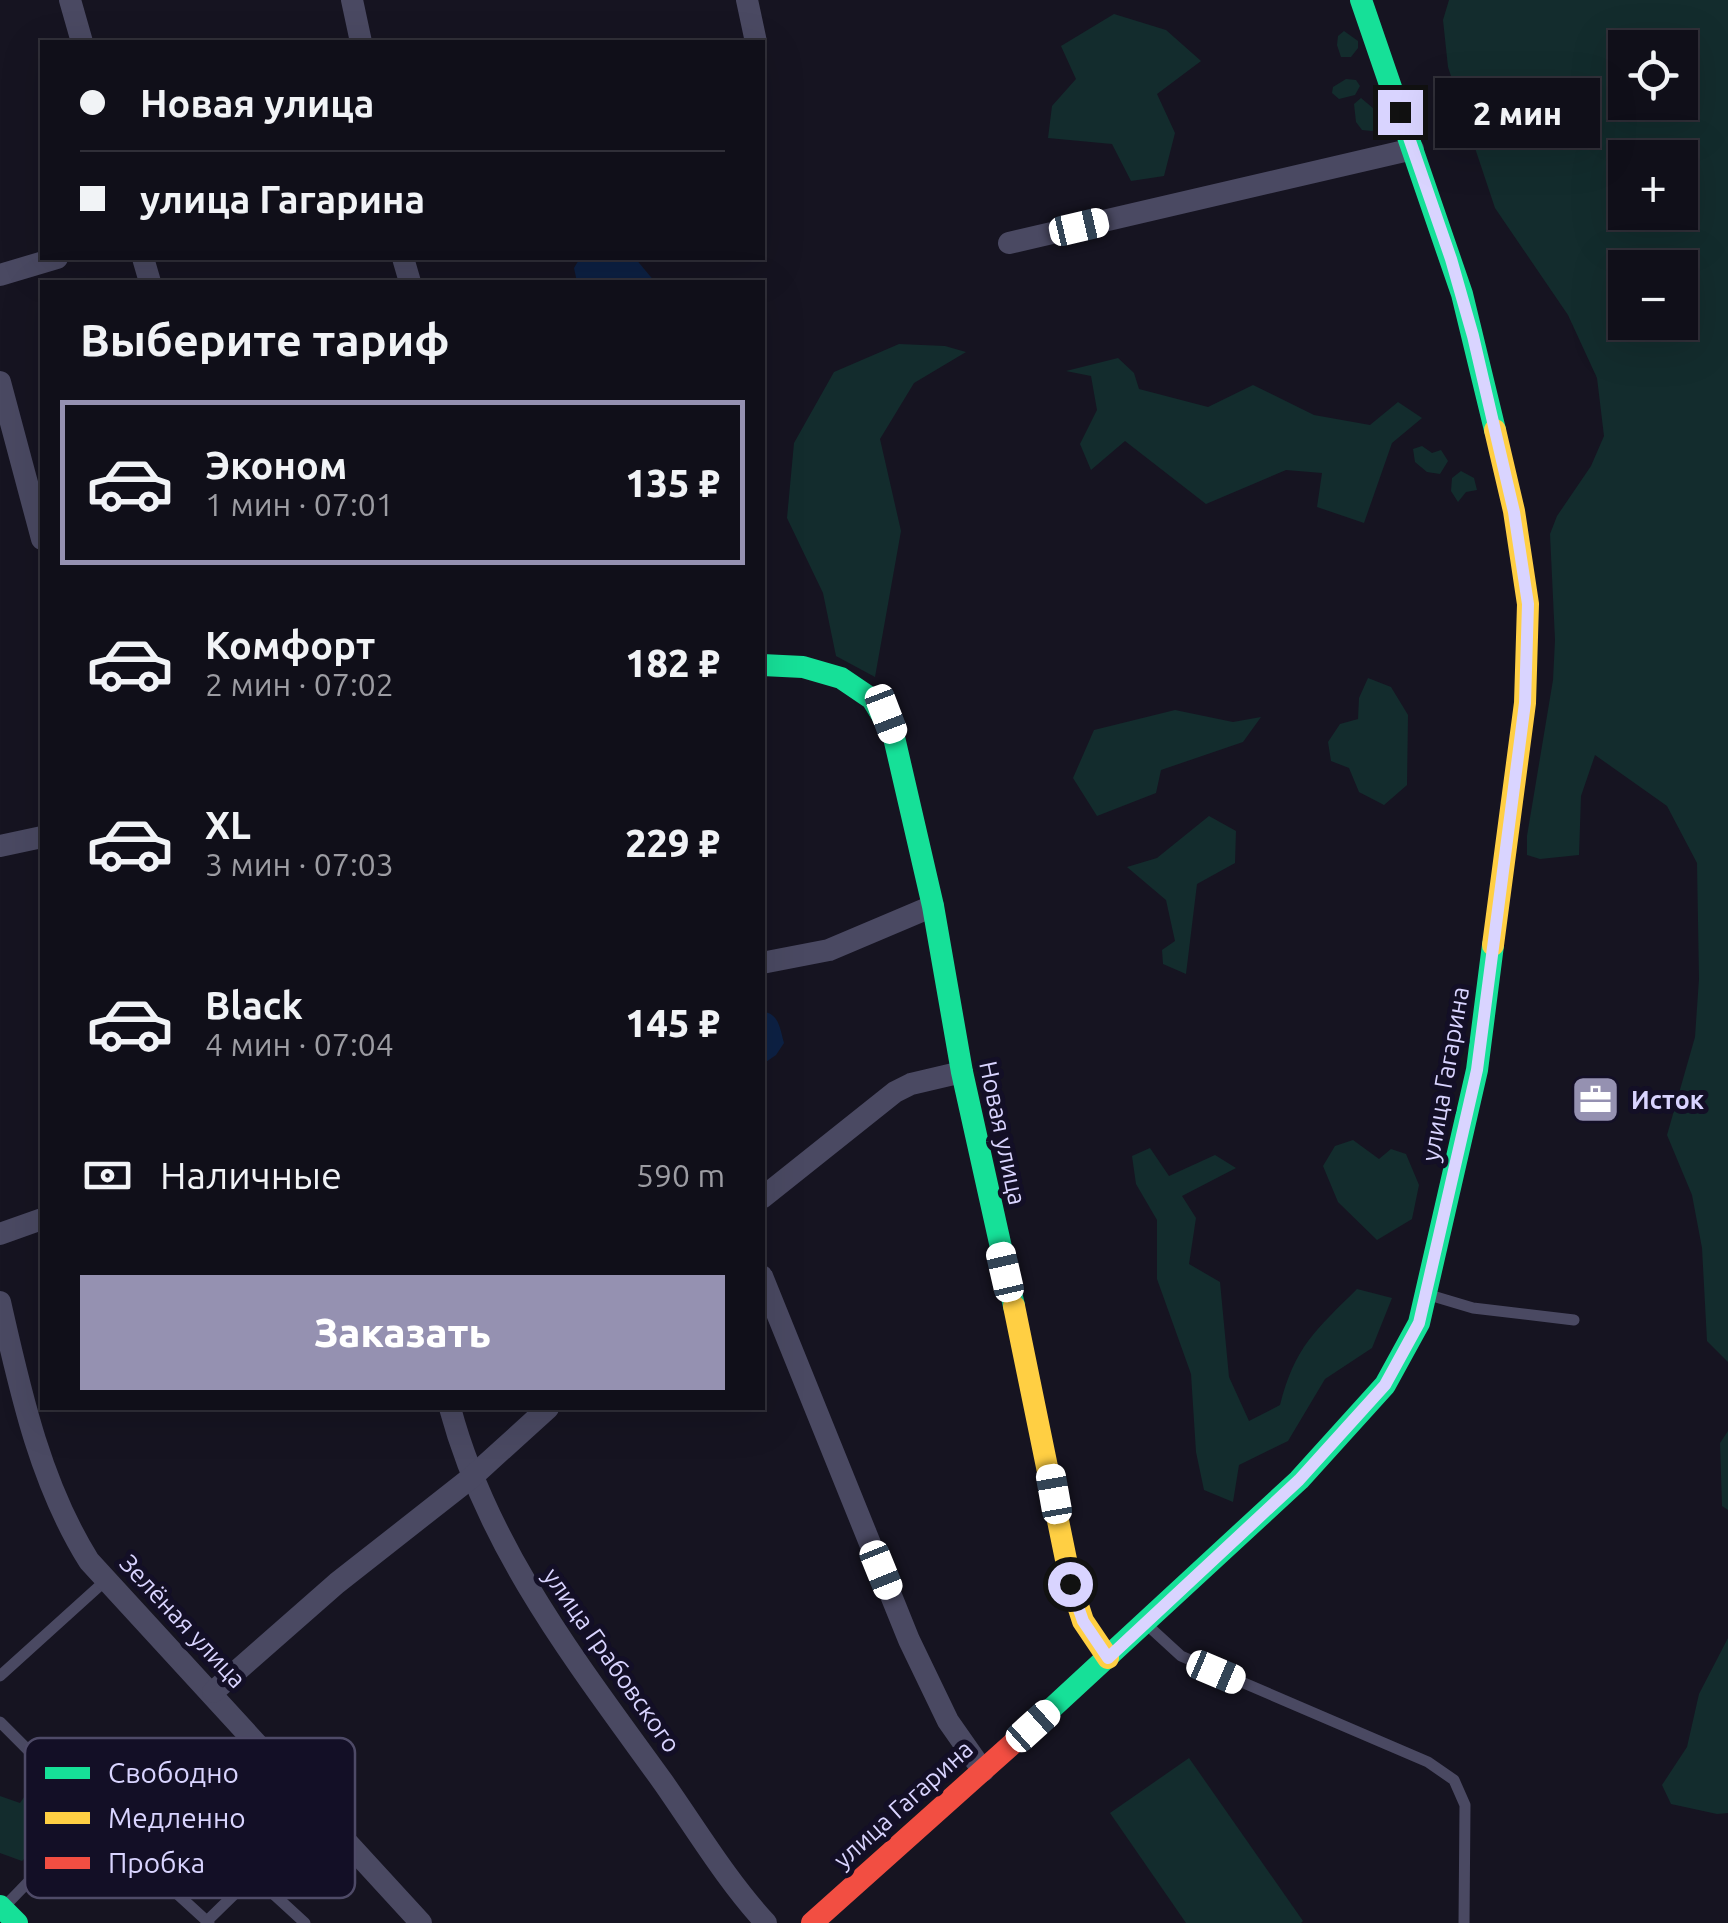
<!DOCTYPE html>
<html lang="ru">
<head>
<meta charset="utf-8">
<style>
  :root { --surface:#100f19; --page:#1e1d26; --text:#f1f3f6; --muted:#9c9ca2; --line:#302f38; --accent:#9591b1 }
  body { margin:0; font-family:Ubuntu,sans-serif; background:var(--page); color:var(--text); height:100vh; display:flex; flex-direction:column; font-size:38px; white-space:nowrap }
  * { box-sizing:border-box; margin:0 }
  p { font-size:32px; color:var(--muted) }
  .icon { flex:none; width:55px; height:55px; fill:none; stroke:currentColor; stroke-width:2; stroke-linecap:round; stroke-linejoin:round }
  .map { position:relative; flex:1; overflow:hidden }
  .panel { position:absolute; left:40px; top:280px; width:725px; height:1130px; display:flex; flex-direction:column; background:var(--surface); border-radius:0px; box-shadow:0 10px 40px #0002,0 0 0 2px var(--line) }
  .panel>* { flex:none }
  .guide { position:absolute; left:40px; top:40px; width:725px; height:220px; border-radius:0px; box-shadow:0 10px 40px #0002,0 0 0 2px var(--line); display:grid; align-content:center; height:220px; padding:0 40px; background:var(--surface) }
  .controls { position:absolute; left:1608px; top:30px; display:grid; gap:20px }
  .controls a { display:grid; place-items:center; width:90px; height:90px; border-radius:0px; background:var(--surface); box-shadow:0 10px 40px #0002,0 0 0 2px var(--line); font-size:50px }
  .end { position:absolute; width:45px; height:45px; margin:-22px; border:12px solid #d9d4ff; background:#111; box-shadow:0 0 0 5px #111 }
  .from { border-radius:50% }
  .bubble { position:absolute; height:70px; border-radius:0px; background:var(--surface); box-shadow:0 10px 40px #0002,0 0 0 2px var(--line); font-size:32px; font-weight:800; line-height:70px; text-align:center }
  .car { position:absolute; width:30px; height:60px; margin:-30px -15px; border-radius:12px; box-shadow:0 0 8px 2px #0007; background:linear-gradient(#fff 24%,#345 0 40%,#fff 0 76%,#345 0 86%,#fff 0) }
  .guide b { display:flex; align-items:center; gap:35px; height:95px; font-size:38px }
  .guide b+b { border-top:2px solid var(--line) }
  .guide i { width:25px; height:25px; background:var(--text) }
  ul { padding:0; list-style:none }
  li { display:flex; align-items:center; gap:30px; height:165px; margin:0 20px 15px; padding:0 20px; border:5px solid transparent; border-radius:0px }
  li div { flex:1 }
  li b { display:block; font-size:38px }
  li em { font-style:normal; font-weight:800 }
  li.on { border-color:var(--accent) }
  li>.icon { width:90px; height:90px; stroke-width:1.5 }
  h2 { padding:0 40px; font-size:45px; line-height:120px }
  .pay { display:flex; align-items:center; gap:25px; height:110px; padding:0 40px; font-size:38px }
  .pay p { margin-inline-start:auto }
  .primary-button { display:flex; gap:20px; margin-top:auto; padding:20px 40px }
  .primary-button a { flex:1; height:115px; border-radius:0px; background:var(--accent); color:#fff; font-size:40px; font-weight:800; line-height:115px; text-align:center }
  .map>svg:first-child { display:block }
  .green { fill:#132c2d; fill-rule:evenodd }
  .water { fill:#0d2144 }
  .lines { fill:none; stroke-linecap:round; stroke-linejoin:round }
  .lane { stroke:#4a4962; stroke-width:11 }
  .street { stroke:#4a4962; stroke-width:22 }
  .fast { stroke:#16e098; stroke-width:22 }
  .slow { stroke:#ffcf43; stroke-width:22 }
  .jam { stroke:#f24e42; stroke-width:22 }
  .route { stroke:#d9d4ff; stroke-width:12 }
  .labels { text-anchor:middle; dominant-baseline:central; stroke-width:10; stroke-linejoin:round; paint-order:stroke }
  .street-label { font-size:25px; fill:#d9d4ff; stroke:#130f26 }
  .poi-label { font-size:25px; font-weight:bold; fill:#d9d4ff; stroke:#130f26; text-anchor:start }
  .key { fill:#130f26; stroke:#4e4a67; stroke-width:2.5 }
  .key-label { font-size:28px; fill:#d9d4ff }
</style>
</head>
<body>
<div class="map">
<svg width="1728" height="1923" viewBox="0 0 1728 1923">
  <rect width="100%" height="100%" fill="#161421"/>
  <g class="green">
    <path d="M1449,0H1728V1362L1707,1341L1702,1248L1692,1195L1667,1135L1695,1037L1699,979L1697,863L1667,806L1595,755L1581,796L1579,855L1540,859L1527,855V836L1553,680L1555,640L1550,534L1557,516L1591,466L1604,436L1597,378L1568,315L1495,208L1448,67L1443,20ZM1625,48H1680V102H1625ZM1625,158H1680V212H1625ZM1625,268H1680V322H1625Z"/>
    <path d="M1114,14L1166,30L1201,61L1157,94L1175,133L1164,176L1131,181L1112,144L1048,138L1052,106L1076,79L1061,46Z"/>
    <path d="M1344,31L1358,41V48L1351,57H1341L1337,45L1338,36Z"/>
    <path d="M1346,79L1356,80L1360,86L1355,95L1339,99L1332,93L1333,87Z"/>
    <path d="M1361,98L1380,114L1377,119L1381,126L1372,131L1362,130L1356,122L1354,104Z"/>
    <path d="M899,344L945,346L966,352L914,383L880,439L901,531L875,677L836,656L823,593L787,518L794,443L834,372Z"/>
    <path d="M1118,358L1134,373L1139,389L1208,407L1253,385L1314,415L1370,425L1398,402L1422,418L1392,443L1364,523L1317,507L1322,473L1286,470L1206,504L1125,441L1091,470L1080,444L1097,410L1091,376L1066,371Z"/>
    <path d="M1422,446L1432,453L1441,450L1448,461L1440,474L1427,472L1415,462L1413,449Z"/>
    <path d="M1461,471L1474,478L1477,490L1466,492L1458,502L1451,491L1452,478Z"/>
    <path d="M1368,678L1391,687L1408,715L1407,785L1384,805L1359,792L1349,768L1331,761L1328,742L1340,724L1358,719L1359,698Z"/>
    <path d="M1175,710L1233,722L1261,717L1243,742L1161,770L1156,793L1097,816L1073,778L1094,730Z"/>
    <path d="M1209,816L1236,831L1235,863L1197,884L1186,974L1163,964L1162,950L1175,941L1166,900L1127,867L1157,858Z"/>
    <path d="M1353,1140L1379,1159L1391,1149L1406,1154L1419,1185L1412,1219L1377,1240L1338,1202L1323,1166L1335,1146Z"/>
    <path d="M1150,1148L1169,1176L1215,1155L1236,1168L1182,1196L1196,1218L1189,1264L1220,1282L1229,1377L1249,1421L1280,1405C1295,1346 1316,1330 1357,1289L1392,1298L1372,1348L1325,1379L1288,1441L1239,1465L1233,1502L1204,1490L1196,1452L1191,1374L1157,1279V1220L1136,1184L1132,1156Z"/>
    <path d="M1728,1431V1510L1722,1506L1720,1443Z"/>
    <path d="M1728,1638V1813L1717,1814L1671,1804L1662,1785L1687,1747L1699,1694Z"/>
    <path d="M1189,1758L1303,1921L1301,1923H1186L1110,1813Z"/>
    <path d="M45,1777L71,1794V1811L22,1861L0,1853V1796L20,1803L36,1780Z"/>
  </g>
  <g class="water">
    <path d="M580,258H635L655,282H577L574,268Z"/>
    <path d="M763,1012C779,1013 780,1029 784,1043L776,1055L763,1064Z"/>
  </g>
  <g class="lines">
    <g class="lane">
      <path d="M1426,1294L1473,1308L1574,1320"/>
      <path d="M1145,1623L1181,1656L1428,1762L1454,1780L1465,1805L1464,1923"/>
      <path d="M0,1676L105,1581"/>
      <path d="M0,1722L46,1768"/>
      <path d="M163,1744L92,1816L209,1923"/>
      <path d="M5,1906L92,1816"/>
      <path d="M207,1921L249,1880L256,1878L305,1923"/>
    </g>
    <g class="street">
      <path d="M70,0L82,42"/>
      <path d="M352,0L361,42"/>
      <path d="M747,0L756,42"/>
      <path d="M1009,243L1413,149"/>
      <path d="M143,258L150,282"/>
      <path d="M403,258L410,282"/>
      <path d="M0,275L57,258"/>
      <path d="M0,382L42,539"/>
      <path d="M0,846L42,837"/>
      <path d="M762,963L829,950L933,906"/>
      <path d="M762,1198L895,1092L911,1084L962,1072"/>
      <path d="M0,1234L42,1219"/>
      <path d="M762,1276L909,1640L948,1721L983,1771"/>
      <path d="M0,1302C20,1390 40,1483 89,1561L421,1923"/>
      <path d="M450,1408C488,1550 578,1664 663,1782C696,1829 727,1881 766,1923"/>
      <path d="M213,1692L337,1583L472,1477L548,1408"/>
    </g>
    <g class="fast">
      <path d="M1361,0L1462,294L1495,430"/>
      <path d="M762,665L803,667L841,678L872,699L893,733L933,906L962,1072L1014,1306"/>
      <path d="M1038,1721L1299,1480L1385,1385L1419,1323L1477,1070L1493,945"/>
      <path d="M0,1906L17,1923"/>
    </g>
    <g class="slow">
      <path d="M1493,945L1525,703L1528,604L1514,511L1495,430"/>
      <path d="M1014,1306L1071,1584L1083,1621L1108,1658"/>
    </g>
    <path class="jam" d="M812,1923L1038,1721"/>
  </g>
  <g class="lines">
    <path class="route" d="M1070,1584L1083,1621L1108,1658L1299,1480L1385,1385L1419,1323L1477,1070L1525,703L1528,604L1514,512L1473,336L1451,259L1400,112"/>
  </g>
  <defs>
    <symbol id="office-square" viewBox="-11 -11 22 22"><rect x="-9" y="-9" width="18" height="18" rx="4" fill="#9591b1" stroke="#130f26"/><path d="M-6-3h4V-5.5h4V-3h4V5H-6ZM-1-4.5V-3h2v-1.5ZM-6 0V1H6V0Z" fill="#fff"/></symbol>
  </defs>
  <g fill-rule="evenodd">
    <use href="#office-square" x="1568" y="1072" width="55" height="55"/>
  </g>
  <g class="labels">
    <g class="street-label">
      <text transform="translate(1445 1074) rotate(-80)">улица Гагарина</text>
      <text transform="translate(1003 1133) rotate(78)">Новая улица</text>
      <text transform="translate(183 1621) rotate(47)">Зелёная улица</text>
      <text transform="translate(612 1660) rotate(55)">улица Грабовского</text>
      <text transform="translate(903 1804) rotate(-42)">улица Гагарина</text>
    </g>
    <g class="poi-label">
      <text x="1631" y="1100">Исток</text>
    </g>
  </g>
  <rect x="25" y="1738" width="330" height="160" rx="15" class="key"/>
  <rect x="45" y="1767" width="45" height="12" fill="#16e098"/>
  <rect x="45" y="1812" width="45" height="12" fill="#ffcf43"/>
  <rect x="45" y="1857" width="45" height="12" fill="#f24e42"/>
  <g class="key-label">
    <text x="108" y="1783">Свободно</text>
    <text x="108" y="1828">Медленно</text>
    <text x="108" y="1873">Пробка</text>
  </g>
</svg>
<div class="controls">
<a><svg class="icon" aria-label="locate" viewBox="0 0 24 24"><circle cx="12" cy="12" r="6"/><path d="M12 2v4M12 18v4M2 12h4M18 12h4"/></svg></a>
<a>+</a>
<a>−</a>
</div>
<i class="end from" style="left:1070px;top:1584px"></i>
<i class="end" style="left:1400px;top:112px"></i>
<div class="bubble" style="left:1435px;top:78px;width:165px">2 мин</div>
<i class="car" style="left:1079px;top:227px;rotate:77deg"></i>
<i class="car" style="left:886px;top:714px;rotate:159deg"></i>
<i class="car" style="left:1005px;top:1272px;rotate:347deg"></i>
<i class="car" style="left:1054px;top:1494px;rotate:350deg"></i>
<i class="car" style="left:881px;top:1570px;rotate:158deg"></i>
<i class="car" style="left:1216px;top:1672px;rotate:113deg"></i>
<i class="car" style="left:1033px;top:1726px;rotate:48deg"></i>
<div class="guide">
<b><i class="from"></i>Новая улица</b>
<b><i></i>улица Гагарина</b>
</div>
<section class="panel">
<h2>Выберите тариф</h2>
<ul>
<li class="on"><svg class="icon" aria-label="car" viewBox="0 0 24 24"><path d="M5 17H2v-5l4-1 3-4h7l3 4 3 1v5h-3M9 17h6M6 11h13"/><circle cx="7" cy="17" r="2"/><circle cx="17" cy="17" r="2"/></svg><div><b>Эконом</b><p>1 мин · 07:01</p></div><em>135 ₽</em></li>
<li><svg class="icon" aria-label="car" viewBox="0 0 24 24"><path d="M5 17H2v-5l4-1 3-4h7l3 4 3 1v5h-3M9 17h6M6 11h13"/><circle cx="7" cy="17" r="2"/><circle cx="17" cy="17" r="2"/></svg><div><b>Комфорт</b><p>2 мин · 07:02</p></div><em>182 ₽</em></li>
<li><svg class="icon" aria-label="car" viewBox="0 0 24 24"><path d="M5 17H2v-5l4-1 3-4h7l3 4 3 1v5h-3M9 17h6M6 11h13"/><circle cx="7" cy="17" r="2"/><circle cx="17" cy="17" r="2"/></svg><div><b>XL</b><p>3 мин · 07:03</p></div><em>229 ₽</em></li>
<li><svg class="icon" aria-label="car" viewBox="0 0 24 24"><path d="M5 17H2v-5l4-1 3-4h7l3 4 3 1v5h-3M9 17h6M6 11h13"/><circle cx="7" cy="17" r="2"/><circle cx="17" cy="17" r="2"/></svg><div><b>Black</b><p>4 мин · 07:04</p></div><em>145 ₽</em></li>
</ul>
<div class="pay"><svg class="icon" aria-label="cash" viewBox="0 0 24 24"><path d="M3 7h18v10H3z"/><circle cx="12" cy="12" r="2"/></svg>Наличные<p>590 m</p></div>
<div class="primary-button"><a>Заказать</a></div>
</section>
</div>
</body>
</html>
